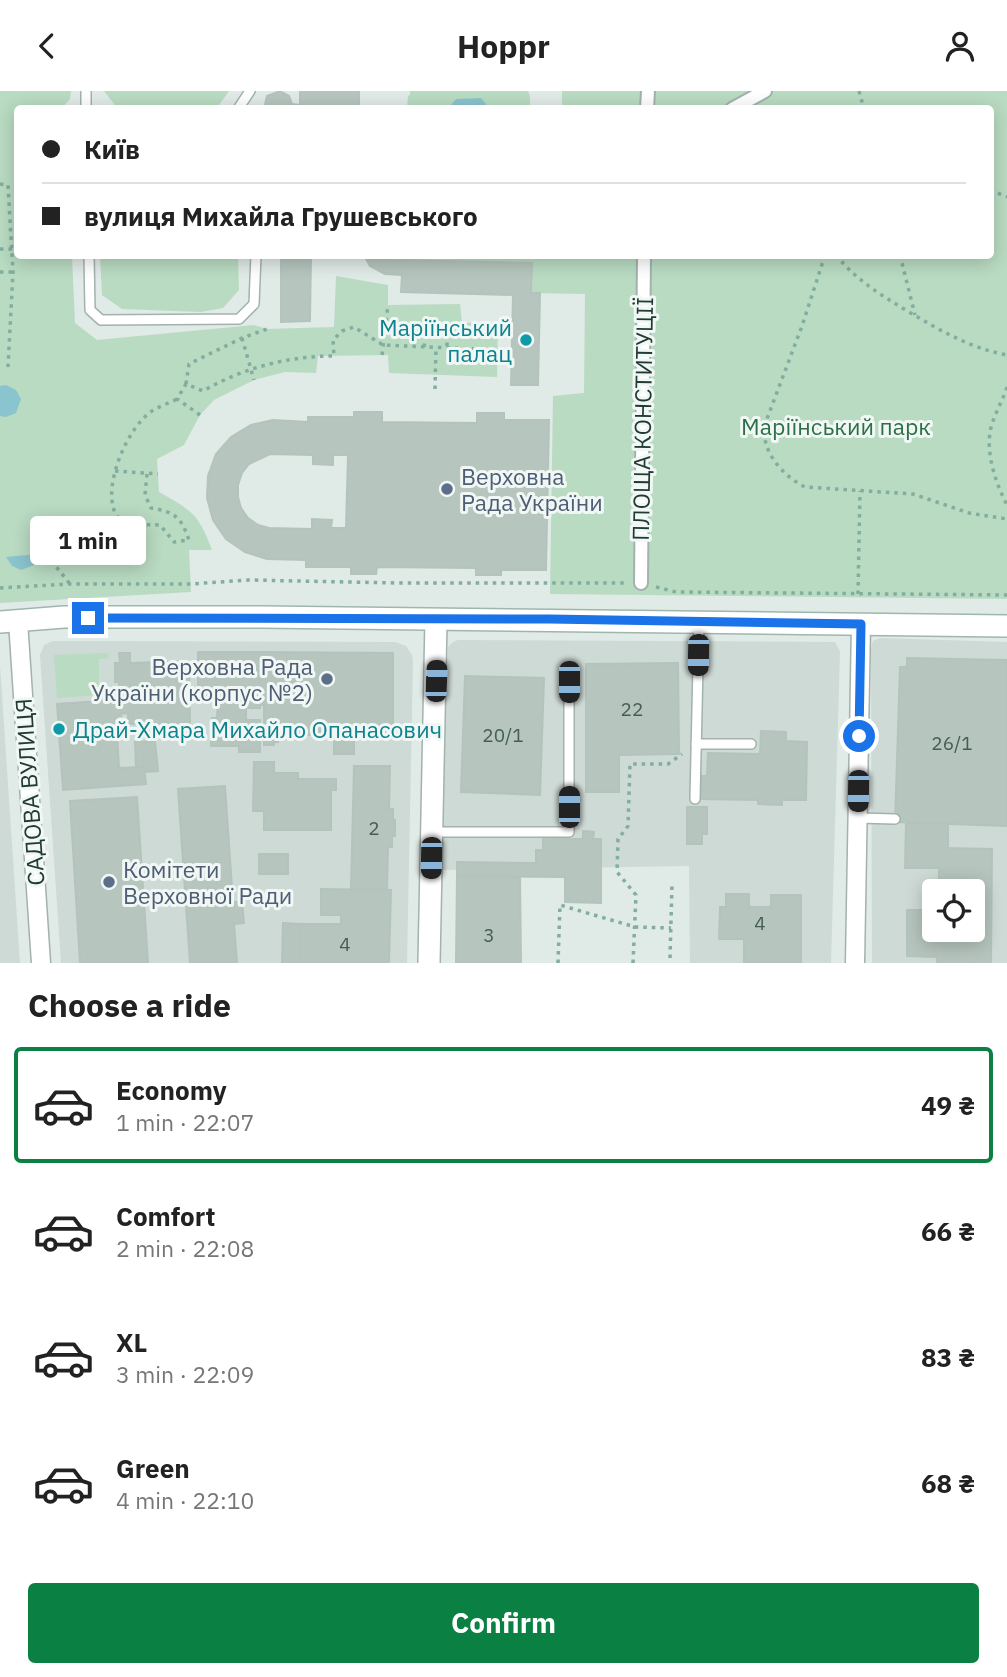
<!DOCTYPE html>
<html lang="en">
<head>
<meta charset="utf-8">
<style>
  :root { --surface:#fff; --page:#f6f6f6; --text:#222; --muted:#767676; --line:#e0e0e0; --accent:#0b8043 }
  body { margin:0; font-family:"IBM Plex Sans",sans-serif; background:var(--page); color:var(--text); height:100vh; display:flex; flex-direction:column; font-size:26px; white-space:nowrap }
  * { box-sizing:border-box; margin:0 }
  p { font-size:23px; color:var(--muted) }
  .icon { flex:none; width:38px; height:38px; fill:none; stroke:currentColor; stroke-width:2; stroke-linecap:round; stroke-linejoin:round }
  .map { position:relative; height:872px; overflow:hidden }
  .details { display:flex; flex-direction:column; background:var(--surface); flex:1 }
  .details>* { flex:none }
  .top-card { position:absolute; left:14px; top:14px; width:980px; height:154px; border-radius:7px; box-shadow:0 4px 18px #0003; display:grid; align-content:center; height:154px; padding:0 28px; background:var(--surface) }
  .tools { position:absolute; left:922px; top:788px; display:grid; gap:14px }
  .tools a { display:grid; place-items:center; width:63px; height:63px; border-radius:7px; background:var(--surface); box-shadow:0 4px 18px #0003; font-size:35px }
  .end { position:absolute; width:32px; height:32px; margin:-16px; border:9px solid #1a73e8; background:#fff; box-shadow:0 0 0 4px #fff }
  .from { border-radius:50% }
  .bubble { position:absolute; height:49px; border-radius:7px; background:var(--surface); box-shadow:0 4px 18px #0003; font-size:23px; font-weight:700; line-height:49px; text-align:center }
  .car { position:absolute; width:21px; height:42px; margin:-21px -10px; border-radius:9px; box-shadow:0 0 5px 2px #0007; background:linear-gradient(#222 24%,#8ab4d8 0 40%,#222 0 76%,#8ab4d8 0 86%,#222 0) }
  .top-card b { display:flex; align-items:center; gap:24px; height:66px; font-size:26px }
  .top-card b+b { border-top:2px solid var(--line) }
  .top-card i { width:18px; height:18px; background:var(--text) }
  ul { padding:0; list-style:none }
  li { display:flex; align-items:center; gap:21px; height:116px; margin:0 14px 10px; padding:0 14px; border:4px solid transparent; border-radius:7px }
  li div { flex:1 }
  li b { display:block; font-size:26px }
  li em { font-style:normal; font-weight:700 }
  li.current { border-color:var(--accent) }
  li>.icon { width:63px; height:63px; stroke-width:1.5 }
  h2 { padding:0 28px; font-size:32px; line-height:84px }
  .button { display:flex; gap:14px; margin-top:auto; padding:14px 28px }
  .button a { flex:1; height:80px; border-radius:7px; background:var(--accent); color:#fff; font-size:28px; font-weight:700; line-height:80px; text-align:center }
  header { display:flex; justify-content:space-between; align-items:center; height:91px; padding:0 28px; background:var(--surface); font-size:32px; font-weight:700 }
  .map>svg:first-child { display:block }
  .built { fill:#cedad5; fill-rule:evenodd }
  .green { fill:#b9dbc2 }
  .water { fill:#8ac4ce }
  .building { fill:#b6c5be; stroke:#b3c4bc; stroke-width:2; fill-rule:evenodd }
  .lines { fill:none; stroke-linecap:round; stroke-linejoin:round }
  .service-casing { stroke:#a3b2ad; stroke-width:12 }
  .pedestrian-casing { stroke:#a3b2ad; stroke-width:16 }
  .minor-casing { stroke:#a3b2ad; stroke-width:21 }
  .tertiary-casing { stroke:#a3b2ad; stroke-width:24 }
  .secondary-casing { stroke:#9fb6ad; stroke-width:24 }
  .path { stroke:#82ad9f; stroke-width:3.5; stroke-dasharray:3.5 5; stroke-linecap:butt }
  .service { stroke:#fff; stroke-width:9 }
  .pedestrian { stroke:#fff; stroke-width:12 }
  .minor { stroke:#fff; stroke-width:18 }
  .tertiary { stroke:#fff; stroke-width:21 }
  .secondary { stroke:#fff; stroke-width:21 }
  .route { stroke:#1a73e8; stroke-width:9 }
  .culture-dot { fill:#0f9aa8; stroke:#f0f7f4; stroke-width:2.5 }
  .service-dot { fill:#5c6f8a; stroke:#f0f7f4; stroke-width:2.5 }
  .labels { text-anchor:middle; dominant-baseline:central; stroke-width:6; stroke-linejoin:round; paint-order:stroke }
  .number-label { font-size:19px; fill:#465d56 }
  .culture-label { font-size:23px; fill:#0d838f; stroke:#f0f7f4; text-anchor:end }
  .street-label { font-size:23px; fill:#213a33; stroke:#f0f7f4 }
  .park-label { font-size:23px; fill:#2d6f46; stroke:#f0f7f4 }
  .service-label { font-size:23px; fill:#4e5e75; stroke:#f0f7f4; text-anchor:start }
</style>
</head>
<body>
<header><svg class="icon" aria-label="back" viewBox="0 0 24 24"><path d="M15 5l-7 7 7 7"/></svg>Hoppr<svg class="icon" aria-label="person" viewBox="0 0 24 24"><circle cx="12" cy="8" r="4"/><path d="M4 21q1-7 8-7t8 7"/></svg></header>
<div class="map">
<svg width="1007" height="872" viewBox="0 0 1007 872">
  <rect width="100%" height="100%" fill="#e0eae6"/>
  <g class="built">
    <path d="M880,547L1007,551V872H872L871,557L873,550ZM934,800H973V838H934Z"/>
    <path d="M458,549L835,551L840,560L831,872H690L689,775L438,779L448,556L453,551Z"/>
    <path d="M53,550L395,551L406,555L412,564L413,570L407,872H61L40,564L44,554Z"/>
    <path d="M0,574V575L20,872H0Z"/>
  </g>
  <g class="green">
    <path d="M0,0H71L70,8L62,17L18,18V164L72,165L75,232L97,249L254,234L267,238L334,236L336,185L388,194V214L460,213L462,232L498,231L497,286L389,282L388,264L318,265L316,282L285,281L254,289L214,309L200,324L184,354L157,368L159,401C191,419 199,423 212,459H189L191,501L0,512Z"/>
    <path d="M104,0H229L217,17L118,18Z"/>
    <path d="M410,0H528L530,5V17L407,18L408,5L410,4Z"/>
    <path d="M562,0H1007V508L550,503L553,305L584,302L585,203L531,202L532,172L391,169L382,165L990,164V18H567L562,13Z"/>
    <path d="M100,165H238L239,199L223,217L201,221L122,218L102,204Z"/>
    <path d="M108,562L109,567L99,568V604L57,607L54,564Z"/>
  </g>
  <g class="water">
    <path d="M481,7L486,13V17H451V14L456,8Z"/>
    <path d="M6,294L16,299L21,308L16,322L6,326L0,325V295Z"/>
    <path d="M38,463L34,474L21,479L12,475L6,466Z"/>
  </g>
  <g class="building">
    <path d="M280,0L289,5L292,13L300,14V0H359V18H264L267,5Z"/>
    <path d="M281,164H311L310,230L281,231Z"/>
    <path d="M364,164H382L391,169L532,172L531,202H540L538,294H511L513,204L401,201L402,184L385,183L370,175Z"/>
    <path d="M354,321H382V331L477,332V322H504V329H549L546,479H501V484H476V477L377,476L376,483H351V476H306V469L267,468L245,461L226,448L213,429L207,407L208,385L216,363L231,346L251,334L273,329L308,331V326H354ZM270,363L313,364V373L333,374V364H348L346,437H331L332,429L312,428V438L269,437L258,434L248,427L241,417L238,406V394L242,382L249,373Z"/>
    <path d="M198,561H260V617H246V629H260V661H239V655H211L212,627H217L218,611H198Z"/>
    <path d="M260,561L393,562V644H354V663H334V644H277L278,651H274V654H264V614H260Z"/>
    <path d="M119,562H130V572L189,570L190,632L128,633V622L120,623L121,625L116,626L119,677L144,676L146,693L63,699L57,613L115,609V612H120L119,591H115V572H120Z"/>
    <path d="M907,567L1007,569V735L895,731L900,576H907Z"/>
    <path d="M678,572L679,663L619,664V701H586V573Z"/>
    <path d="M465,585L544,587L540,704L461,701Z"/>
    <path d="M761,640L786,641V650L807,651L806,709H782V714L758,713V709L701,708V685H707L708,662L760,663Z"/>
    <path d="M155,650L158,680L145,681L144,676H136L135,651Z"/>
    <path d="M254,671H274V682H298V688H336V699H331V739H264V720H253Z"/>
    <path d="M354,675H390L389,718H393V729H395V745H392V756H388L387,799L351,798Z"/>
    <path d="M225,695L233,811H242L244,832L234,833L237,872H190L178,698Z"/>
    <path d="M137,706L148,872H80L70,710Z"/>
    <path d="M687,716H707V743H702V753H687Z"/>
    <path d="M906,732H948V757L992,758L991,872H937V866L907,865V819H934V838H973V800H939V777H905Z"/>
    <path d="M583,740L594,741L593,748H601V812L565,811V786L457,785V771L536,772V759H543V743H561L560,748H583Z"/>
    <rect x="259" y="763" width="29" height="20"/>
    <path d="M457,785L520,786L521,872H456Z"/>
    <path d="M321,798L391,799L389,872H300V833H341V824H321Z"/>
    <path d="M726,803H749V816H771V804H801V872H744V848H719L720,816H726Z"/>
    <path d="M283,832L300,833V872H282Z"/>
  </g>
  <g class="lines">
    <defs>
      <g id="service">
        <path d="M86,18V0"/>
        <path d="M238,18L250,0"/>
        <path d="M89,164L90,219L101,229L239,228L254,213L256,164"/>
        <path d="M696,653H751"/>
        <path d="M695,708L699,531"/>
        <path d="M858,727L895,728"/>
        <path d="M432,741H569V591"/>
      </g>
      <g id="pedestrian">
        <path d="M647,18L648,0"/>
        <path d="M732,18L765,0"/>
        <path d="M641,492L644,164"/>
      </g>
      <g id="minor">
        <path d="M18,530L41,872"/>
        <path d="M855,872L861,533"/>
      </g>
      <path id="tertiary" d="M429,872L436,529"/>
      <path id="secondary" d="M0,531L64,526H261L1007,535"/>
    </defs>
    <use href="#service" class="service-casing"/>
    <use href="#pedestrian" class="pedestrian-casing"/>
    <use href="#minor" class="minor-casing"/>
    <use href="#tertiary" class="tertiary-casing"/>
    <use href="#secondary" class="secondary-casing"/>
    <g class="path">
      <path d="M859,0L864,18"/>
      <path d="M0,93L8,94L13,181L8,276"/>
      <path d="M990,99L1007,106"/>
      <path d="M0,158H12"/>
      <path d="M825,164L802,235L765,333C760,360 783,385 805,396L913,403L969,422L1007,428"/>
      <path d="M836,164C857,190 881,204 909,221C941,240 970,257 1007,264"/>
      <path d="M900,164L915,224"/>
      <path d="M0,181H12"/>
      <path d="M242,247L254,289"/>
      <path d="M424,256L426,245L435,239L447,244V256"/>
      <path d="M382,264L388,214"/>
      <path d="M186,293L189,273L242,247L267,238"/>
      <path d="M1007,296C1003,309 996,320 992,333C984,358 995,391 1007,414"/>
      <path d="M435,298L436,256"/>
      <path d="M200,324L177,308L186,293L203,300C243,277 288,265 334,265L333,249L342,240L354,236L383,254L498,259"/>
      <path d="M115,380L158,383"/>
      <path d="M147,383L145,404L151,417C175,421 181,426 189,449L174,451L160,434L123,433C120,429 116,424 114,419C104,391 128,336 152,320C160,315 169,312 177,308"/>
      <path d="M46,463L70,493"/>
      <path d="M656,496L676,501L1007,504"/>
      <path d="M0,497L70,493H191L249,489L397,492H624"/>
      <path d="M858,503L860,400"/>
      <path d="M670,867L672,793"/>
      <path d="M558,872L560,814L635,836L671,837"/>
      <path d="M633,872L636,804L617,781L618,748L628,735L630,673H668L682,663"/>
    </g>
    <use href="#service" class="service"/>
    <use href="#pedestrian" class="pedestrian"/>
    <use href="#minor" class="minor"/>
    <use href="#tertiary" class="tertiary"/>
    <use href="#secondary" class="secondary"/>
  </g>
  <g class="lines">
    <path class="route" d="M88,527L549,528L861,533L859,645"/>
  </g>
  <g class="culture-dot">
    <circle cx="526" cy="249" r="7"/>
    <circle cx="59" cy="638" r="7"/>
  </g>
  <g class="service-dot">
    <circle cx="447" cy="398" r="7"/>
    <circle cx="327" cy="588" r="7"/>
    <circle cx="109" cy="791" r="7"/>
  </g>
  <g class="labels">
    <g class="number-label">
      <text x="632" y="618">22</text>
      <text x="503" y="644">20/1</text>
      <text x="952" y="652">26/1</text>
      <text x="374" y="737">2</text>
      <text x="760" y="832">4</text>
      <text x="489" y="844">3</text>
      <text x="345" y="853">4</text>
    </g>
    <g class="culture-label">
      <text x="512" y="236">Маріїнський<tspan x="512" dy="26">палац</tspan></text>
      <text x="73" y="638" text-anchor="start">Драй-Хмара Михайло Опанасович</text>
    </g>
    <g class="street-label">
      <text transform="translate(642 328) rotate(-89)">ПЛОЩА КОНСТИТУЦІЇ</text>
      <text transform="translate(29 701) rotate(-94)">САДОВА ВУЛИЦЯ</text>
    </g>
    <g class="park-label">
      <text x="836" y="335">Маріїнський парк</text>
    </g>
    <g class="service-label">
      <text x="461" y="385">Верховна<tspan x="461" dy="26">Рада України</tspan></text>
      <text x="313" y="575" text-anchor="end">Верховна Рада<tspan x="313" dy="26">України (корпус №2)</tspan></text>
      <text x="123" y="778">Комітети<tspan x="123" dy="26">Верховної Ради</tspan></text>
    </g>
  </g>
</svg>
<div class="tools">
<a><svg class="icon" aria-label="locate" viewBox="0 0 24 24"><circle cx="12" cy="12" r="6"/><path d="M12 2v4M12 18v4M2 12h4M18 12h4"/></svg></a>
</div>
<i class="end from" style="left:859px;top:645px"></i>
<i class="end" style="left:88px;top:527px"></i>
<div class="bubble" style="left:30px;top:425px;width:116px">1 min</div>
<i class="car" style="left:698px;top:564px;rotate:181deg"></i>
<i class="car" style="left:436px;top:590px;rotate:2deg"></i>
<i class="car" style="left:569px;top:591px;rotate:180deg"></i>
<i class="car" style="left:858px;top:700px;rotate:181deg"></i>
<i class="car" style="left:569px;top:716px;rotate:0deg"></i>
<i class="car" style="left:431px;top:767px;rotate:181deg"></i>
<div class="top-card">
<b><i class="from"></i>Київ</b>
<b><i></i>вулиця Михайла Грушевського</b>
</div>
</div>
<section class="details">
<h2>Choose a ride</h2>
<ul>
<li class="current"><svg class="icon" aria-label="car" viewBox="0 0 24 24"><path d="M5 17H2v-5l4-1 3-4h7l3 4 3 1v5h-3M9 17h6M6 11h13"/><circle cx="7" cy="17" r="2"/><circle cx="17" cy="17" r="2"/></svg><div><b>Economy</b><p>1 min · 22:07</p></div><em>49 ₴</em></li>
<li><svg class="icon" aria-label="car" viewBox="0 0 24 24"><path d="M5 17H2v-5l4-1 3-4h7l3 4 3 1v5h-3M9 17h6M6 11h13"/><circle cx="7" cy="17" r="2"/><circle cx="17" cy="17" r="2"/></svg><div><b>Comfort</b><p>2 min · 22:08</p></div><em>66 ₴</em></li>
<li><svg class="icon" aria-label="car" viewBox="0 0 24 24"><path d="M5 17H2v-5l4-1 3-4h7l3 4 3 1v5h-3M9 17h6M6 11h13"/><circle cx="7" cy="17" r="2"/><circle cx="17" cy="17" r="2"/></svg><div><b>XL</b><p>3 min · 22:09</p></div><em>83 ₴</em></li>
<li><svg class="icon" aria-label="car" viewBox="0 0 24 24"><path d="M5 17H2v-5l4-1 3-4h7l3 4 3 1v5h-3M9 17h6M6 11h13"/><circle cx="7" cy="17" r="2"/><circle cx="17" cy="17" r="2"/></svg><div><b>Green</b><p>4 min · 22:10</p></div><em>68 ₴</em></li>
</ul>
<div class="button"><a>Confirm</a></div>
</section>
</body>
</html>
